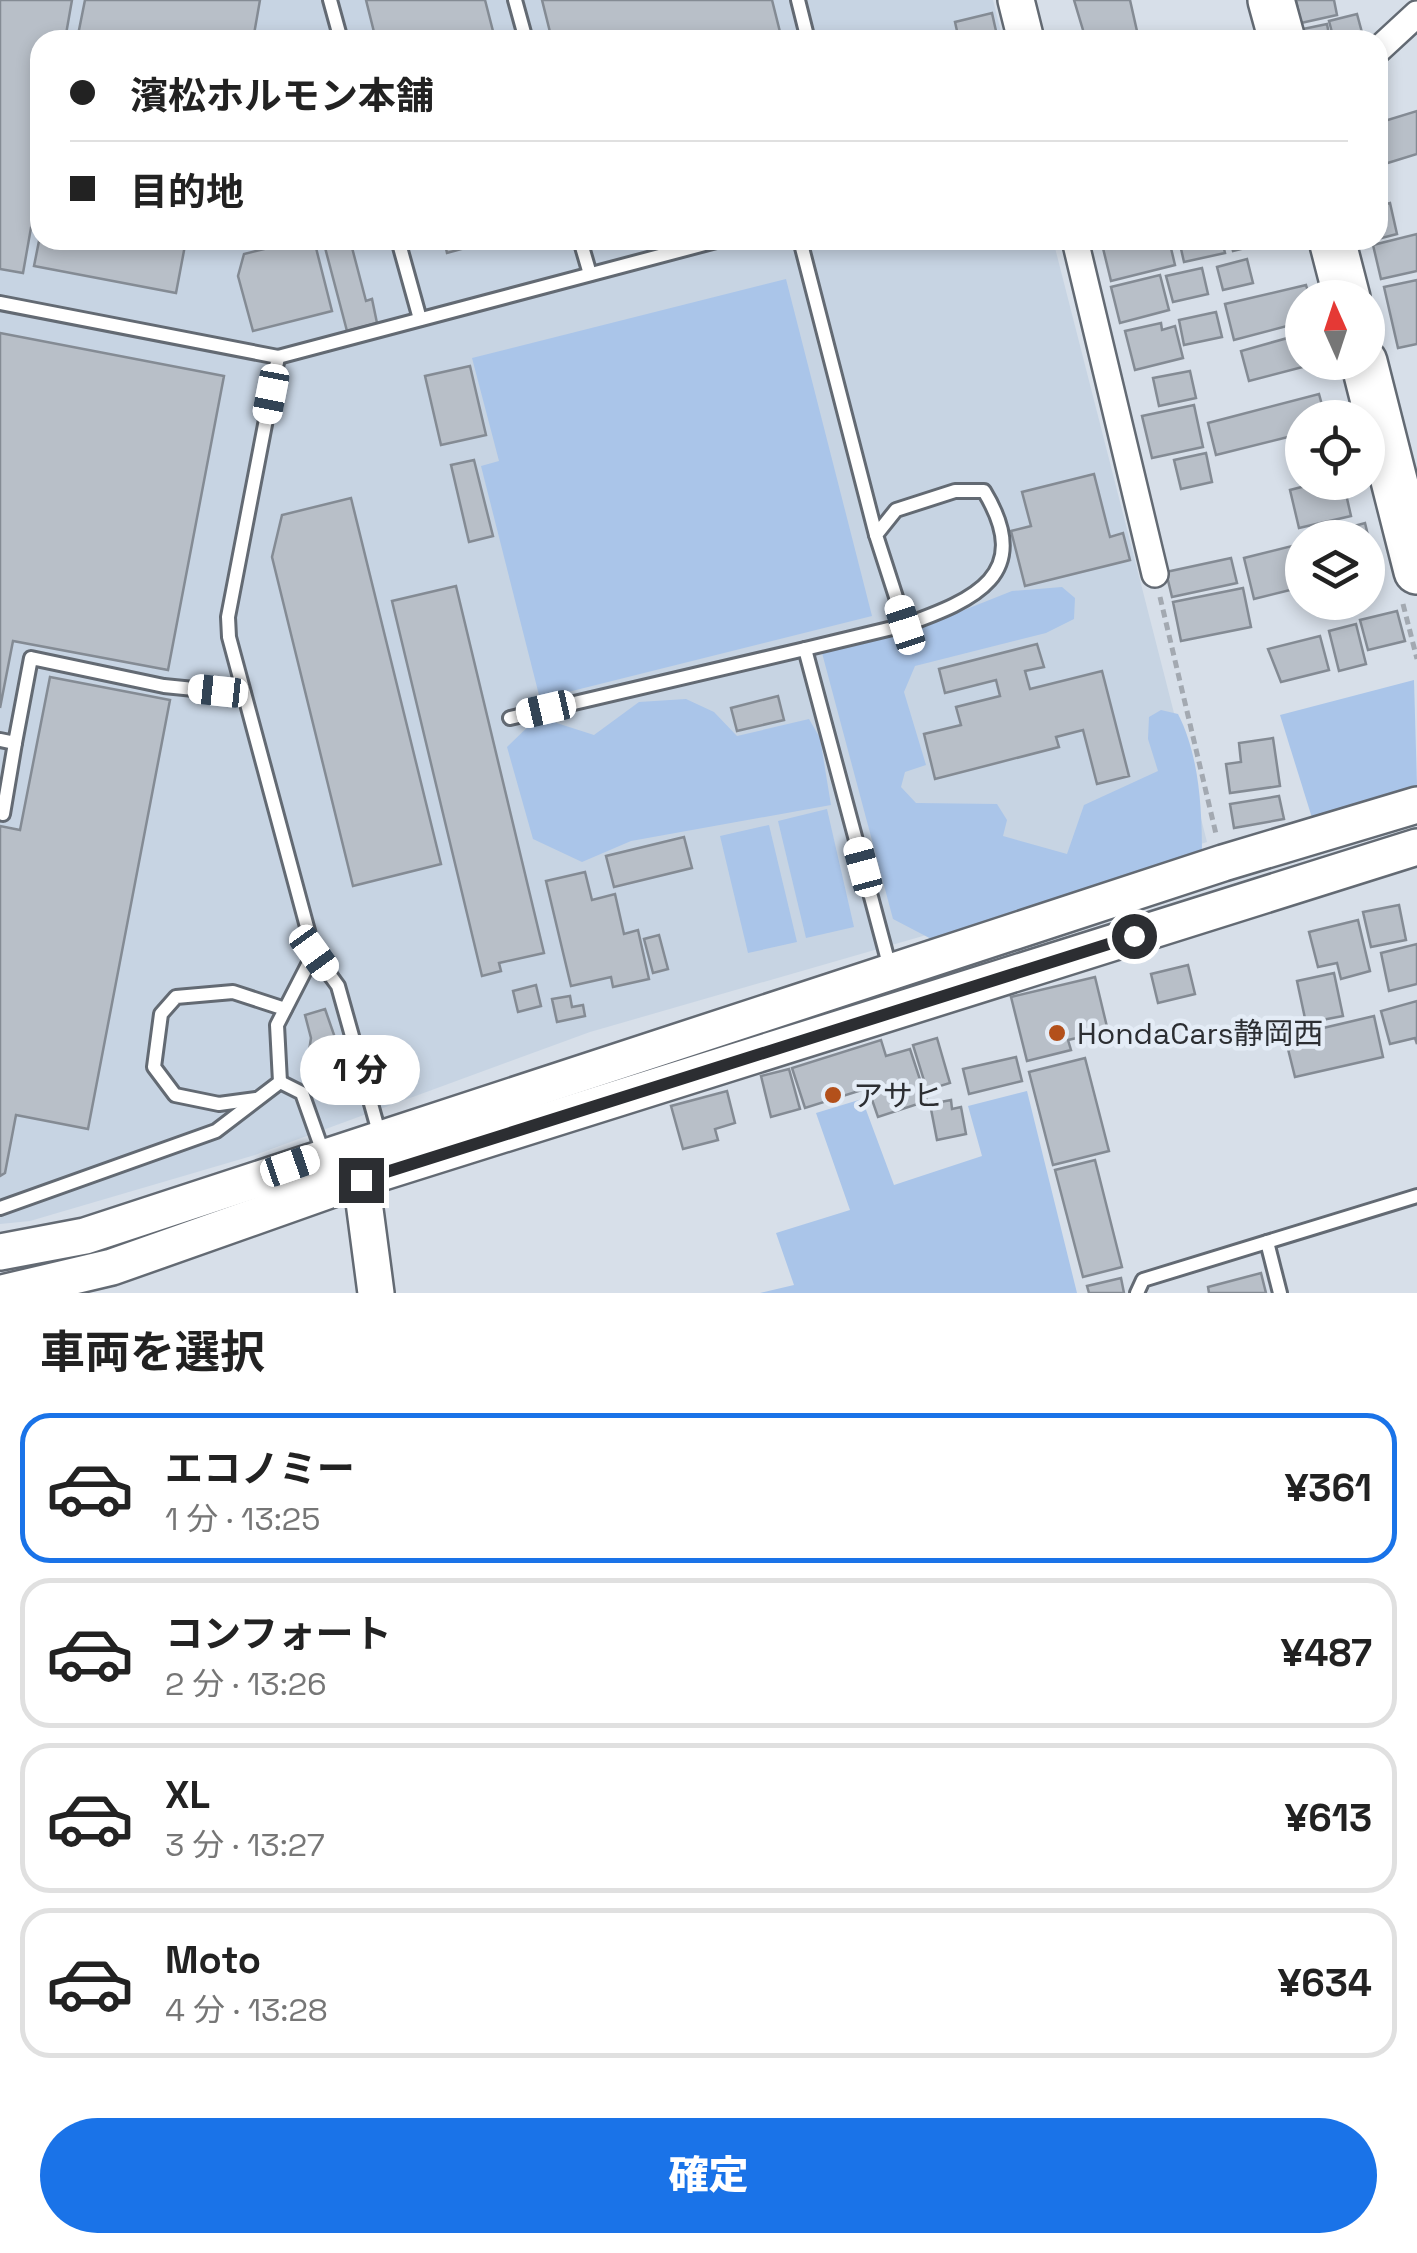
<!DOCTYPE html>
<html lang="ja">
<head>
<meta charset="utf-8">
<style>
  :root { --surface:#fff; --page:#f6f6f6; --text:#222; --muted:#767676; --line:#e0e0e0; --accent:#1a73e8 }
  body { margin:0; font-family:"Space Grotesk","Noto Sans JP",sans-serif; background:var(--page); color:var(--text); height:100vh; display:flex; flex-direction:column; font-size:38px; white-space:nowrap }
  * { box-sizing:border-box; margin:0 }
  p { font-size:32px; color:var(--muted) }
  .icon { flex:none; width:55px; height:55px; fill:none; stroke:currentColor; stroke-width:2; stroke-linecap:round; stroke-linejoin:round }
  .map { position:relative; height:1293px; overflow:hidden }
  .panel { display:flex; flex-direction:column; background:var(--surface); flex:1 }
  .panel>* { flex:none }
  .top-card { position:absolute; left:30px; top:30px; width:1358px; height:220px; border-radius:30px; box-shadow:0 5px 15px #0003; display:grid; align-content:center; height:220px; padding:0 40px; background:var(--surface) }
  .needle { width:65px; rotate:357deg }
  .tools { position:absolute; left:1285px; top:280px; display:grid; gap:20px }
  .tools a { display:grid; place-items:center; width:100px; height:100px; border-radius:50%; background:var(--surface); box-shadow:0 5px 15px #0003; font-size:50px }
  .end { position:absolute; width:45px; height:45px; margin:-22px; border:12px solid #2c2e32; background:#fff; box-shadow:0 0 0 5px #fff }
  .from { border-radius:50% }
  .bubble { position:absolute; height:70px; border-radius:35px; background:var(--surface); box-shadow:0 5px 15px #0003; font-size:32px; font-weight:800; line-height:70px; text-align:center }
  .car { position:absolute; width:30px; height:60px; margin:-30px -15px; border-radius:12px; box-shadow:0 0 8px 2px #0007; background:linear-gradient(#fff 24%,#345 0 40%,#fff 0 76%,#345 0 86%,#fff 0) }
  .top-card b { display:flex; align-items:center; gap:35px; height:95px; font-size:38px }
  .top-card b+b { border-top:2px solid var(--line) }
  .top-card i { width:25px; height:25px; background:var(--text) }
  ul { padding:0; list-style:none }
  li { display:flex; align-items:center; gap:30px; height:150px; margin:0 20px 15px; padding:0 20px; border:5px solid var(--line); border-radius:30px }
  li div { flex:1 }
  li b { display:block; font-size:38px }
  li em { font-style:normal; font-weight:800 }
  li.current { border-color:var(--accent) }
  li>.icon { width:90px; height:90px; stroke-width:1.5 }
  h2 { padding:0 40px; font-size:45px; line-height:120px }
  .button { display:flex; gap:20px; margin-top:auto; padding:20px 40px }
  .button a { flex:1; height:115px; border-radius:60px; background:var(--accent); color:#fff; font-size:40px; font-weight:800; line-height:115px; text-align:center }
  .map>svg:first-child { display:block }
  .built { fill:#c7d4e3 }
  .green { fill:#aac5e9 }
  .building { fill:#b8bfc8; stroke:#848b94; stroke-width:2.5 }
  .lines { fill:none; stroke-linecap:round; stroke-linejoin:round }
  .lane-casing { stroke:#636a73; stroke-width:18 }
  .street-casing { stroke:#636a73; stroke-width:30 }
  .secondary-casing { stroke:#636a73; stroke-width:40 }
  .highway-casing { stroke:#636a73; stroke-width:50 }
  .path { stroke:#a3a9b1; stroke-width:5; stroke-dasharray:8 5; stroke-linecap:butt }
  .lane { stroke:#fff; stroke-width:12 }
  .street { stroke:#fff; stroke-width:25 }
  .secondary { stroke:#fff; stroke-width:35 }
  .highway { stroke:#fff; stroke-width:45 }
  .route { stroke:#2c2e32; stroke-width:12 }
  .poi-dot { fill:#b3501b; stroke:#e4ecf6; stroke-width:4 }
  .labels { text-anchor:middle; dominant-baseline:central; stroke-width:9; stroke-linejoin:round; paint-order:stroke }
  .poi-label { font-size:30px; fill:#2c2e32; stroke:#e4ecf6; text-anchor:start }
</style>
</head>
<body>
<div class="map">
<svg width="1417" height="1293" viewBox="0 0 1417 1293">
  <rect width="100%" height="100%" fill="#d7dfe9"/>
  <path class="built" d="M0,0H993L1003,40H40V240H1053L1207,842L923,936L590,1032L255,1155L30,1221L0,1224Z"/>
  <g class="green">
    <path d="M786,279L872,616L540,699L481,466L499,461L472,358Z"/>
    <path d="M1062,587L1075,598L1074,619L1046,633L915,666L904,692L926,765L905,772L901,787L916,803L997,804L1007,820L1003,836L1067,854L1084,805L1158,771L1148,739L1149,717L1161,710L1178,714C1199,755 1202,807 1202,853L1063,896L939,943L893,919L822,653L929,624L1012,591Z"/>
    <path d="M1414,680L1417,786L1313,821L1280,715Z"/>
    <path d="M686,699L714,712L737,736L809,719L820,738L831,805L631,841L582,862L533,839L507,747L538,717L594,735L639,702Z"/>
    <path d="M827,809L854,927L806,938L778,821Z"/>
    <path d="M769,825L797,942L748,953L720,836Z"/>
    <path d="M1027,1091L1077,1293H760L794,1285L776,1233L850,1210L816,1113L862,1099L894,1185L982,1156L968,1106Z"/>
  </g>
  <g class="building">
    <path d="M0,0H72L65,40H40V177L23,273L0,269Z"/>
    <path d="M85,0H260L253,40H77Z"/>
    <path d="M366,0H485L495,39L376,40Z"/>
    <path d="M542,0H772L782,40H552Z"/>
    <path d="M1074,0H1130L1139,40H1086Z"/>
    <path d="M1296,0H1334L1337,15L1301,23Z"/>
    <path d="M992,13L998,40H959L955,22Z"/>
    <path d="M1357,14L1364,40H1334L1329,21Z"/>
    <path d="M1327,24L1330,40H1305L1303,29Z"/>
    <path d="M1417,111V154L1378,166V123Z"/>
    <path d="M1390,203L1397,234L1378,239V206Z"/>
    <path d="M1417,234V271L1381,279L1373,245Z"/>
    <path d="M40,236V240H186L176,293L34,266Z"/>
    <path d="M262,240H314L332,311L253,331L238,276L244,254L264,249Z"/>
    <path d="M323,240H350L366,301L372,299L377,323L347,331Z"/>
    <path d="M444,240H471L472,246L447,253Z"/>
    <path d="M1101,240H1169L1175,265L1111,281Z"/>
    <path d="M1179,240H1222L1225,253L1184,262Z"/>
    <path d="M1230,240H1278L1233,251Z"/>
    <path d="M1247,259L1253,283L1223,290L1217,267Z"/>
    <path d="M1202,268L1208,294L1173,302L1166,276Z"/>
    <path d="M1160,275L1169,310L1120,323L1111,287Z"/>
    <path d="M1417,280V344L1398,348L1384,287Z"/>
    <path d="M1306,285L1310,298H1302V322L1234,340L1225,304Z"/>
    <path d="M1216,312L1222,337L1184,345L1179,320Z"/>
    <path d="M1161,323L1162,330L1175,326L1183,358L1135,370L1125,331Z"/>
    <path d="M0,333L224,376L168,670L13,641L0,708Z"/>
    <path d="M1302,334V362L1318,363L1249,381L1241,351Z"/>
    <path d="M470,366L486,435L441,445L425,376Z"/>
    <path d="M1190,371L1196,398L1159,406L1153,378Z"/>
    <path d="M1319,394L1325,416L1302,418L1298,424L1300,434L1216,455L1208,423Z"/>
    <path d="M1194,405L1203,447L1152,458L1142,416Z"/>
    <path d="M1206,453L1212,482L1181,489L1174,460Z"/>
    <path d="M474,460L493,536L469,542L451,465Z"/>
    <path d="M1094,474L1110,537L1123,533L1130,560L1025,586L1011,531L1031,526L1022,492Z"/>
    <path d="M1321,482H1354L1356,492L1346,494L1351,516L1299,528L1290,490Z"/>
    <path d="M351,498L441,864L353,886L272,557L282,515Z"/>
    <path d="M1365,523L1373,556L1368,557V538H1310Z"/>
    <path d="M1300,544L1302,587L1254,599L1244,558Z"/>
    <path d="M1231,558L1237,583L1172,597L1166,572Z"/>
    <path d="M456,586L544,953L499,963L501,971L482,976L392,601Z"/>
    <path d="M1243,588L1251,627L1181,641L1173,602Z"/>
    <path d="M1397,611L1405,641L1368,650L1360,620Z"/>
    <path d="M1356,624L1366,664L1339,671L1329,631Z"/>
    <path d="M1320,636L1329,670L1281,682L1268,649Z"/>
    <path d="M1037,644L1044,667L1025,671L1030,689L1102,671L1129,776L1097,784L1083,730L1056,737L1059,747L935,779L924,734L961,725L956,707L1000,696L996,680L945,693L939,669Z"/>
    <path d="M50,677L170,700L88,1129L16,1115L5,1173L0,1176V826L20,830Z"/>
    <path d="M778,696L784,720L737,731L731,708Z"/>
    <path d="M1273,738L1280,786L1230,793L1226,764L1241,762L1239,743Z"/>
    <path d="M1279,796L1284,819L1234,828L1230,804Z"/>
    <path d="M684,837L692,868L614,887L606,856Z"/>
    <path d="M585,872L592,900L615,894L624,934L638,930L649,979L613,987L611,977L571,986L546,881Z"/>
    <path d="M1399,905L1406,940L1371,947L1363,912Z"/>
    <path d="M1358,920L1370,971L1341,979L1337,963L1318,967L1309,932Z"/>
    <path d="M659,935L668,969L653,973L644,939Z"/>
    <path d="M1417,944V984L1389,991L1381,953Z"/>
    <path d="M1188,965L1195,994L1158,1003L1151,974Z"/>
    <path d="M1334,973L1343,1016L1306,1023L1297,981Z"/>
    <path d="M1095,977L1108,1031L1068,1040L1071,1050L1027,1061L1011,997Z"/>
    <path d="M536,985L541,1006L518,1012L513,991Z"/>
    <path d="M570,996L572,1007L583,1005L585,1016L557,1022L552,999Z"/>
    <path d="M1417,1001V1044L1415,1038L1390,1044L1381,1011Z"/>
    <path d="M325,1009L340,1052L333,1061H316L309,1051L311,1038L305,1015Z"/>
    <path d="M1374,1016L1383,1057L1295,1077L1285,1037Z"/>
    <path d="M937,1038L950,1083L927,1090L913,1045Z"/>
    <path d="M881,1040L886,1056L910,1049L927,1101L878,1117L868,1088L805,1108L792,1068Z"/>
    <path d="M1016,1057L1022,1081L969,1094L963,1069Z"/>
    <path d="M1085,1058L1109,1151L1053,1165L1029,1072Z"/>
    <path d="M789,1069L800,1109L771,1117L761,1076Z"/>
    <path d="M727,1091L735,1123L715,1129L718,1140L683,1149L671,1106Z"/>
    <path d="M951,1100L952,1109L961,1107L966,1134L937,1140L930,1104Z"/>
    <path d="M1095,1160L1122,1267L1083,1277L1055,1170Z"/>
    <path d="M1261,1273L1266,1293H1209L1208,1287Z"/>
    <path d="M1121,1278L1124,1293H1089L1087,1286Z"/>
  </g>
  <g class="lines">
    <defs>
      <g id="lane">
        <path d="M330,0L341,40"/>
        <path d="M515,0L526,40"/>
        <path d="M798,0L808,40"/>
        <path d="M398,240L420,319"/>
        <path d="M580,240L590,274"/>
        <path d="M800,240L876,535"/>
        <path d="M0,303L278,357L228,617L229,637L314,953L338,986L380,1136"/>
        <path d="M278,357L720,240"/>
        <path d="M805,649L905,625L876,535L896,510L955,491H984C1035,575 974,600 905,625"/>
        <path d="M510,718L805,649L890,968"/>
        <path d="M0,740L15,743L31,658L164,686L244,694"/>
        <path d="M3,814L15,743"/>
        <path d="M280,1082L302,1093L324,1155"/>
        <path d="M256,1099L219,1104L175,1095L154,1067L161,1014L176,997L233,992L285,1009"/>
        <path d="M0,1208L216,1131L280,1082L277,1025L314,953"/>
        <path d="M1267,1242L1280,1293"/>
        <path d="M1137,1293L1143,1280L1417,1196"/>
      </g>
      <g id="street">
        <path d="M1378,50L1417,14"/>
        <path d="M1075,240L1155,574"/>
      </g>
      <g id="secondary">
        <path d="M1016,0L1026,40"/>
        <path d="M351,1163L361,1179L376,1293"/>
        <path d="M0,1252L85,1236L1223,863L1417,805"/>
        <path d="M2,1293L112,1267L361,1179L1417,847"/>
      </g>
      <g id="highway">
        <path d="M1271,0L1282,40"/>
        <path d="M1332,240L1347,298"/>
        <path d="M1364,362L1417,571"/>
      </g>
    </defs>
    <use href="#lane" class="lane-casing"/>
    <use href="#street" class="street-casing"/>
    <use href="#secondary" class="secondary-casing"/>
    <use href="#highway" class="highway-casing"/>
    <g class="path">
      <path d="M1160,597L1216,834"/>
      <path d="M1403,604L1417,659"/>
    </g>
    <use href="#lane" class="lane"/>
    <use href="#street" class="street"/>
    <use href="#secondary" class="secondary"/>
    <use href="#highway" class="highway"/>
  </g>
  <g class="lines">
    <path class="route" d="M361,1180L1134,936"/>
  </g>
  <g class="poi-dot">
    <circle cx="1057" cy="1033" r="10"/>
    <circle cx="833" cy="1095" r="10"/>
  </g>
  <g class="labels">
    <g class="poi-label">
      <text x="1077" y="1033">HondaCars静岡西</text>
      <text x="853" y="1095">アサヒ</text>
    </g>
  </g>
</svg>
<div class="tools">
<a><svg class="needle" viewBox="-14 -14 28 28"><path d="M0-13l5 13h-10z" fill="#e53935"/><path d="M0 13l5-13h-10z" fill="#767676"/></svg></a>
<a><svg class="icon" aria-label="locate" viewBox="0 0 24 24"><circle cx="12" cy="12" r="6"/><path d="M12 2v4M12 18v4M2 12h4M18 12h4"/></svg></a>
<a><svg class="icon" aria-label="layers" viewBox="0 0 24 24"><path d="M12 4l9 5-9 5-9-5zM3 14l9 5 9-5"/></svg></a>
</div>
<i class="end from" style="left:1134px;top:936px"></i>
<i class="end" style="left:361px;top:1180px"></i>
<div class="bubble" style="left:300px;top:1035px;width:120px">1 分</div>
<i class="car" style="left:271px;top:394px;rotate:191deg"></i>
<i class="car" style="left:905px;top:625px;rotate:342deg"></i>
<i class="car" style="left:218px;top:691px;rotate:276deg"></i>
<i class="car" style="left:546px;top:709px;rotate:257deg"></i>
<i class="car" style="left:863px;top:867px;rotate:345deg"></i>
<i class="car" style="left:314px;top:953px;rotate:144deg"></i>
<i class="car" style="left:290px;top:1166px;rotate:71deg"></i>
<div class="top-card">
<b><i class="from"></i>濱松ホルモン本舗</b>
<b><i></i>目的地</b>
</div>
</div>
<section class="panel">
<h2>車両を選択</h2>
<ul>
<li class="current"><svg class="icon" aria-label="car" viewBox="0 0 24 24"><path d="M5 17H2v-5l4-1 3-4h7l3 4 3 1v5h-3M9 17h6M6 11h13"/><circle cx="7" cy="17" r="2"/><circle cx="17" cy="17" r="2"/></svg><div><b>エコノミー</b><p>1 分 · 13:25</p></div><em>¥361</em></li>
<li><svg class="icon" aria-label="car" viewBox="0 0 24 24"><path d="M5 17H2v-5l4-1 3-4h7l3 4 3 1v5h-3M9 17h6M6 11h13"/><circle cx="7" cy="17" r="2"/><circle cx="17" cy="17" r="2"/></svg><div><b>コンフォート</b><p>2 分 · 13:26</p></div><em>¥487</em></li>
<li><svg class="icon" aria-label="car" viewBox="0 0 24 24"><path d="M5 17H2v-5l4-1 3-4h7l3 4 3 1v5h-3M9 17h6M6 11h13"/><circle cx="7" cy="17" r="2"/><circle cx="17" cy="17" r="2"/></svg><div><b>XL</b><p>3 分 · 13:27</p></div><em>¥613</em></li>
<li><svg class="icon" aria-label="car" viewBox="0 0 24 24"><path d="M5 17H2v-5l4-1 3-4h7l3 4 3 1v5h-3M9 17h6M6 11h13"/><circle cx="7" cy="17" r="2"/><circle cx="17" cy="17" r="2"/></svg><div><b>Moto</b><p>4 分 · 13:28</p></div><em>¥634</em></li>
</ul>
<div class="button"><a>確定</a></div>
</section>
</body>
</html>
